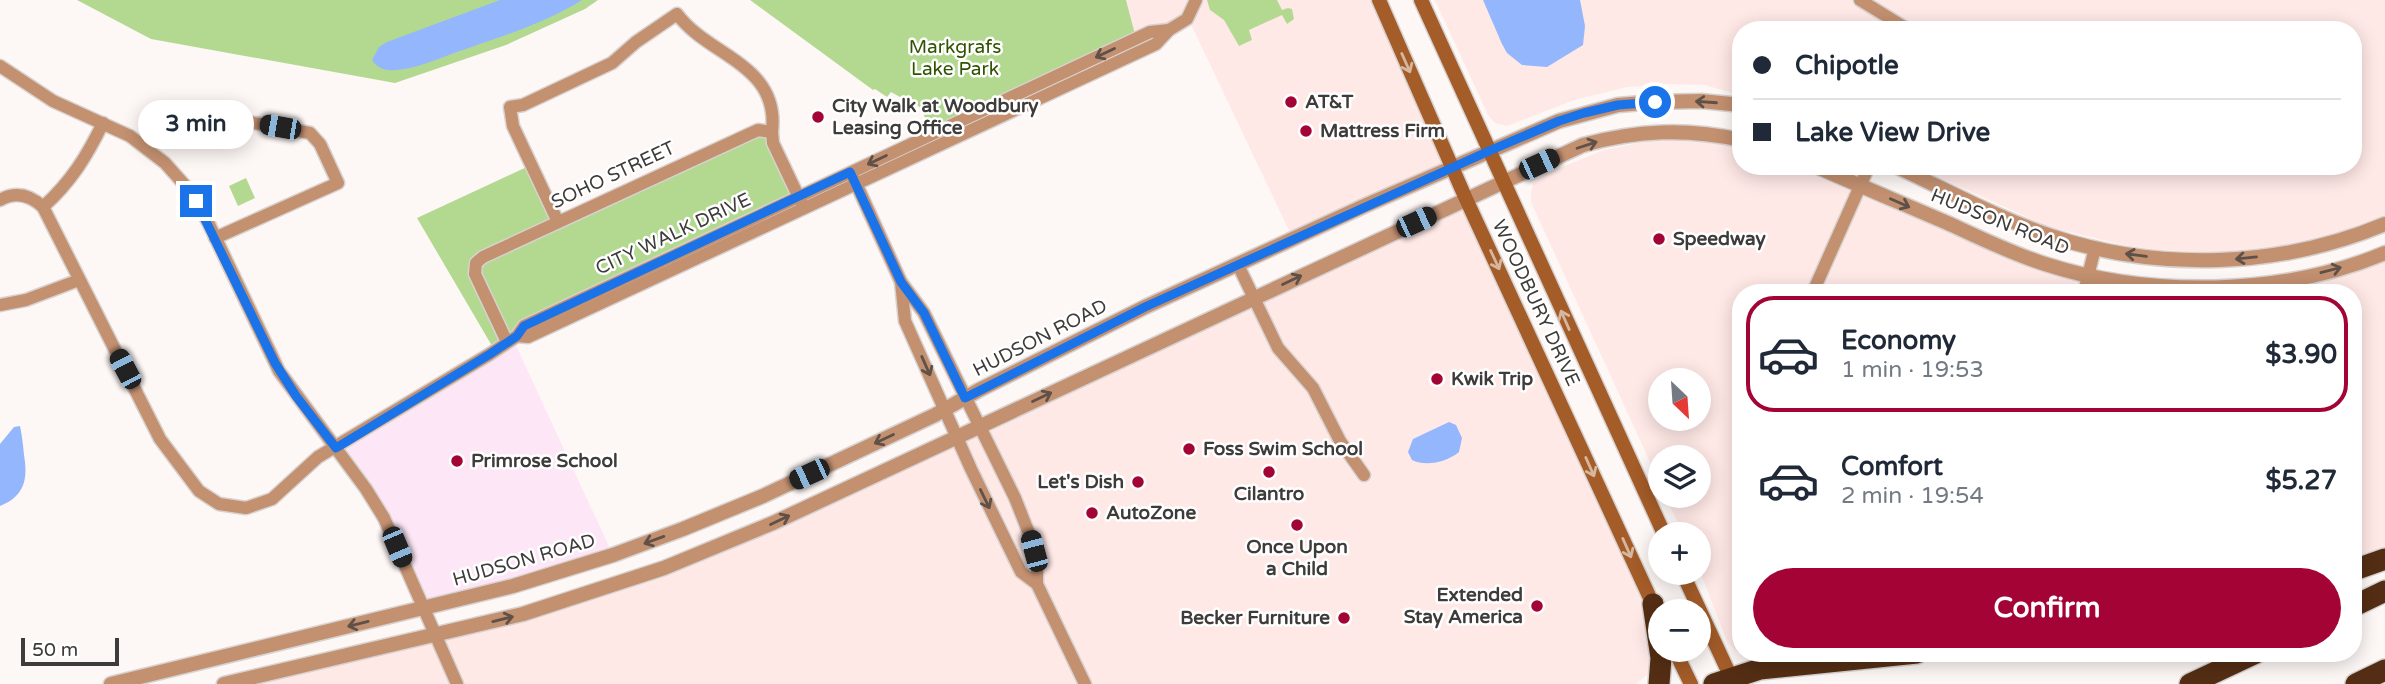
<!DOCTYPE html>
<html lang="en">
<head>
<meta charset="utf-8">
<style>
  :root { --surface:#fff; --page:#f6f6f7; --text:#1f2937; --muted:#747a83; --line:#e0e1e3; --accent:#a30435 }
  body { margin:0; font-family:"Varela Round",sans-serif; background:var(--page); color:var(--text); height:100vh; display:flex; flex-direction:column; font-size:26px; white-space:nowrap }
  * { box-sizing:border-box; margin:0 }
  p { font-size:23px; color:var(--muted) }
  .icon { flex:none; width:38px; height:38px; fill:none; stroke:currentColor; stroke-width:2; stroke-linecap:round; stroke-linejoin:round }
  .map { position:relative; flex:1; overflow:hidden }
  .details { position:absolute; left:1732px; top:284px; width:630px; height:378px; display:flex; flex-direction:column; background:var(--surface); border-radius:28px; box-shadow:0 4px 18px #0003 }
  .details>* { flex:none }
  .banner { position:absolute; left:1732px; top:21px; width:630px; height:154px; border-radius:28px; box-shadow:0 4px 18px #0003; display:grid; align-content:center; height:154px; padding:0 21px; background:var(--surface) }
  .needle { width:46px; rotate:155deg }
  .tools { position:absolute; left:1648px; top:368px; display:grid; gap:14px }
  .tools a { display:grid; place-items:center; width:63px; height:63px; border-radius:50%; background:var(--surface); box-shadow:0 4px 18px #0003; font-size:35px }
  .scale { position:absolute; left:21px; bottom:18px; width:98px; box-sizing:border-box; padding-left:7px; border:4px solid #3e3c3b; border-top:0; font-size:19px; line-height:24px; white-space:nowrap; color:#3e3c3b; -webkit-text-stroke:5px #fff; paint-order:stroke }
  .end { position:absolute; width:32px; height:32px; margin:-16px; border:9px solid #1a73e8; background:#fff; box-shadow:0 0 0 4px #fff }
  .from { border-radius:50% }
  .bubble { position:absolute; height:49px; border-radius:24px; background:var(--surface); box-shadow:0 4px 18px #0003; font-size:23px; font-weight:800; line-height:49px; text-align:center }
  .car { position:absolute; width:21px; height:42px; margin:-21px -10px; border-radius:9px; box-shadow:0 0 5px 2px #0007; background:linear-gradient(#222 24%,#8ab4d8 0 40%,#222 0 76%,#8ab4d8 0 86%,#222 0) }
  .banner b { display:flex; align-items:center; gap:24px; height:66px; font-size:26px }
  .banner b+b { border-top:2px solid var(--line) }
  .banner i { width:18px; height:18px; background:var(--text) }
  ul { padding:12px 0 0; list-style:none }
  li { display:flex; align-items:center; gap:21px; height:116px; margin:0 14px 10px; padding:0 7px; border:4px solid transparent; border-radius:28px }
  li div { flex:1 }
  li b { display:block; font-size:26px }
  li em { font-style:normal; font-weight:800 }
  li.on { border-color:var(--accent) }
  li>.icon { width:63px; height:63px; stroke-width:1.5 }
  .button { display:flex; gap:14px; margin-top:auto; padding:14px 21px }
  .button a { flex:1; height:80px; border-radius:42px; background:var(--accent); color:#fff; font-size:28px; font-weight:800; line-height:80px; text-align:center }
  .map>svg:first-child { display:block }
  .commercial { fill:#ffe9e7; fill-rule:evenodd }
  .education { fill:#fde7f6 }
  .green { fill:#b3d991 }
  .water { fill:#93b6fc }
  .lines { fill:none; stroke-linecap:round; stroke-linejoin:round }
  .minor-casing { stroke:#d7d2d0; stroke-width:15 }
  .tertiary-casing { stroke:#d7d2d0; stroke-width:17 }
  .secondary-casing { stroke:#d7d2d0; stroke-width:17 }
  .motorway-casing { stroke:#d7d2d0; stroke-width:24 }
  .minor { stroke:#c39070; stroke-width:12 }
  .tertiary { stroke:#c39070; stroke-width:14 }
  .secondary { stroke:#a45c28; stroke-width:14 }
  .motorway { stroke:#542e14; stroke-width:21 }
  .oneway { stroke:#5f5148 }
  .oneway2 { stroke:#d6b69e }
  .route { stroke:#1a73e8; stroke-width:9 }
  .poi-dot { fill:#a30435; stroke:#fff; stroke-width:2.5 }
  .labels { text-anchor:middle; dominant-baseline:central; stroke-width:5; stroke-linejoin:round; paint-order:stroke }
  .park-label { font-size:19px; fill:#315300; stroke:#fff }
  .poi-label { font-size:19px; font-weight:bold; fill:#3e3c3b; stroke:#fff; text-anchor:start }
  .street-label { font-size:19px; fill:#3e3c3b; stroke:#fff }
</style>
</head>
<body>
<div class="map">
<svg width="2385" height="684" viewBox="0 0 2385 684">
  <rect width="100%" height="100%" fill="#fdf7f5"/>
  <g class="commercial">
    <path d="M1126,0H1379L1452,167L1293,239L1188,18L1136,38Z"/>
    <path d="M1435,0H2385V215L2334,234L2274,247L2221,252L2155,250L2124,245L2049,227L1914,166H2354V30H1741V95L1704,85L1668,84L1627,87L1574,100L1507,126L1495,123L1488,115Z"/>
    <path d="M1653,140H1697L1741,148V166H1792L2032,268L2105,287L2146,292H1741V653H1796L1749,656L1736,651L1727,641L1699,569V534H1683L1665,495H1699V457H1661V486L1531,202V192L1533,184L1545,174L1604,150ZM1661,380H1699V418H1661Z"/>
    <path d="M1466,199L1653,604L1662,662L1636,684H224L437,635L649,573Z"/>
    <path d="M2385,262V554L2354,566V292H2262L2338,277Z"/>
  </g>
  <path class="education" d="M513,339L613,555L424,608L387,525L336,448Z"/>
  <g class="green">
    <path d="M77,0H598L585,9L506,45L395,83L151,39Z"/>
    <path d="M750,0H1126L1136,38L932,133L921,109L910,97L906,99L904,96L900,97L891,92L887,97L875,89L873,90Z"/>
    <path d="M1207,0H1277L1282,10L1288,8L1292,9L1294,19L1287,24L1282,15L1249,30L1252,40L1239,46L1224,20L1210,10Z"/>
    <path d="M752,131L772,132L798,197L495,351L417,218L531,165L558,221Z"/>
    <path d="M246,178L255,198L238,206L229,186Z"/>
  </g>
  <g class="water">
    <path d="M500,0H582C544,24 499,37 457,52C437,59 416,69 395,70C385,71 377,68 372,60L379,47L387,42Z"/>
    <path d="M1483,0H1580L1585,26L1583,45L1547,67L1522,65L1507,53L1502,44Z"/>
    <path d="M1449,422L1456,425L1462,438L1459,452C1447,462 1426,467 1412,460L1408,452L1413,439Z"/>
    <path d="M20,426C22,435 23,445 24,455C28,479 25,496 0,506V444L14,427Z"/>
  </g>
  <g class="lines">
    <defs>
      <g id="minor">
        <path d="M1860,0L1909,30"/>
        <path d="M0,66L53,101L130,136L165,163L190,191L208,222L279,371L366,489L384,518L457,684"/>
        <path d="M187,111L310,133L320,144L338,183L215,238"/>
        <path d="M854,179L901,282L924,313L1015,498L1030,536L1037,566V584L1085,684"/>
        <path d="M0,200C16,191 30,195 43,207L160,439L199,491L219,504L246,508L272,499L318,457L490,354L517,336L524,326L1150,32L1169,30"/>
        <path d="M43,207C71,182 87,156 103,123"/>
        <path d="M558,222L513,126L510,107L523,105L612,63L636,42L677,14C709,57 780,64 772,132"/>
        <path d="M1238,265L1278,348L1313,388L1340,441L1364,475"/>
        <path d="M901,282L905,321L971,469L1021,572L1037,584"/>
        <path d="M1813,292L1869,166"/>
        <path d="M2084,292L2095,248"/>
        <path d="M0,305L26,300L79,280"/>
        <path d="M517,336L528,337L1156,44L1169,30L1187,19L1196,0"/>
        <path d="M507,342L475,274L476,263L483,257L758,130L772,132L773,143L801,202"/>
      </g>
      <g id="tertiary">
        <path d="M1815,166C1860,186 1906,205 1952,225C1982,239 2013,254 2045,264C2150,298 2283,296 2385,253"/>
        <path d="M1895,166C1947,190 1997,218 2051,236C2159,272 2280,268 2385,224"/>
        <path d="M111,684L513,586L613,555L683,529L763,496L935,415L979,390L1145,307L1364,206L1559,121L1618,105L1655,102L1701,101L1741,105"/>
        <path d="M224,684L523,614L664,568L773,523L1583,145C1637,130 1687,128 1741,140"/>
      </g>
      <g id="secondary">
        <path d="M1379,0L1466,199L1656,611"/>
        <path d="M1421,0L1664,534"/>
        <path d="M1682,572L1734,684"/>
        <path d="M1674,649L1691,684"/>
      </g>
      <g id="motorway">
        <path d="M2354,570L2385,559"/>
        <path d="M1653,604L1661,658L1659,684"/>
        <path d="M2354,606L2385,591"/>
        <path d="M1714,684L1760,669L1917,653"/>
        <path d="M2190,684L2256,653"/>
        <path d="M2356,684L2385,670"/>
      </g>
    </defs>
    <use href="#minor" class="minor-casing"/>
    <use href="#tertiary" class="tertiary-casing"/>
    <use href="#secondary" class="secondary-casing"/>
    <use href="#motorway" class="motorway-casing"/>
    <use href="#minor" class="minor"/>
    <use href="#tertiary" class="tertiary"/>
    <use href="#secondary" class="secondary"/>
    <use href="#motorway" class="motorway"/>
  </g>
  <defs><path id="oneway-shaft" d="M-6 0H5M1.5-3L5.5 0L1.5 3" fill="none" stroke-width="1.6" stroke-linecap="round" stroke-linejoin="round" transform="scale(1.75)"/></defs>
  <g class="oneway">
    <use href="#oneway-shaft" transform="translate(1105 53) rotate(155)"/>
    <use href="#oneway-shaft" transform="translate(1706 102) rotate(-176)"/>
    <use href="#oneway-shaft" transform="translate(1587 145) rotate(-18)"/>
    <use href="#oneway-shaft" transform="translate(877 160) rotate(154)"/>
    <use href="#oneway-shaft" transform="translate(1900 203) rotate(24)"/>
    <use href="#oneway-shaft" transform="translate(2136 255) rotate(-172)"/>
    <use href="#oneway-shaft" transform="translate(2246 258) rotate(174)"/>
    <use href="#oneway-shaft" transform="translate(2331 270) rotate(-15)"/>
    <use href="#oneway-shaft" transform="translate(1292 280) rotate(-25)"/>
    <use href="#oneway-shaft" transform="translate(926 366) rotate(66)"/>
    <use href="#oneway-shaft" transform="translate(1042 397) rotate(-25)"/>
    <use href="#oneway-shaft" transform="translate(884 439) rotate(155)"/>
    <use href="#oneway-shaft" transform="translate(985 499) rotate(64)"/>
    <use href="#oneway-shaft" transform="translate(780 520) rotate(-25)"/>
    <use href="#oneway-shaft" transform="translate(654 540) rotate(160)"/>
    <use href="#oneway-shaft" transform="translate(503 619) rotate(-14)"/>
    <use href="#oneway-shaft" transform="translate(358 624) rotate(166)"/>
  </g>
  <g class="oneway2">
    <use href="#oneway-shaft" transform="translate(1406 63) rotate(66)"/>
    <use href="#oneway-shaft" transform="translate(1495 260) rotate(65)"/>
    <use href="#oneway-shaft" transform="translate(1565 320) rotate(-114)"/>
    <use href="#oneway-shaft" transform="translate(1590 467) rotate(66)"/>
    <use href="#oneway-shaft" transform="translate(1627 548) rotate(66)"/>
  </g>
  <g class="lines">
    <path class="route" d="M196,201L275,363L296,396L336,448L490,354L517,336L524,326L850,172L901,282L924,313L965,398L1145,307L1489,151L1559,121L1584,113L1618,105L1655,102"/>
  </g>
  <g class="poi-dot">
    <circle cx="1291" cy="102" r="7"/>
    <circle cx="818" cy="117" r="7"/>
    <circle cx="1306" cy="131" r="7"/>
    <circle cx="1659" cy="239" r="7"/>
    <circle cx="1437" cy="379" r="7"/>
    <circle cx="1189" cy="449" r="7"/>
    <circle cx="457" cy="461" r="7"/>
    <circle cx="1269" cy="472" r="7"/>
    <circle cx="1138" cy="482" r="7"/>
    <circle cx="1092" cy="513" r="7"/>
    <circle cx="1297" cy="525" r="7"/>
    <circle cx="1537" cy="606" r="7"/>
    <circle cx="1344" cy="618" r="7"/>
  </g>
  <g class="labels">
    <g class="park-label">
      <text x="955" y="47">Markgrafs<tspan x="955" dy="22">Lake Park</tspan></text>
    </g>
    <g class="poi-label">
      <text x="1305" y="102">AT&amp;T</text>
      <text x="832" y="106">City Walk at Woodbury<tspan x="832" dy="22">Leasing Office</tspan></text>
      <text x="1320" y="131">Mattress Firm</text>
      <text x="1673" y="239">Speedway</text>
      <text x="1451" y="379">Kwik Trip</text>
      <text x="1203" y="449">Foss Swim School</text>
      <text x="471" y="461">Primrose School</text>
      <text x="1124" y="482" text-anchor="end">Let's Dish</text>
      <text x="1269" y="494" text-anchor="middle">Cilantro</text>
      <text x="1106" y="513">AutoZone</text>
      <text x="1297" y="547" text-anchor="middle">Once Upon<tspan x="1297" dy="22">a Child</tspan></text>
      <text x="1523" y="595" text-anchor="end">Extended<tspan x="1523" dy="22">Stay America</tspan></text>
      <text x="1330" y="618" text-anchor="end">Becker Furniture</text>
    </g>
    <g class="street-label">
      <text transform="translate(613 175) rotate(-25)">SOHO STREET</text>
      <text transform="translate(2000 222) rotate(22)">HUDSON ROAD</text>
      <text transform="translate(673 234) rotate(-25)">CITY WALK DRIVE</text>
      <text transform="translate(1536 303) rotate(65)">WOODBURY DRIVE</text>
      <text transform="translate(1040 338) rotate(-27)">HUDSON ROAD</text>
      <text transform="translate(524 560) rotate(-16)">HUDSON ROAD</text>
    </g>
  </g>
</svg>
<div class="tools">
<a><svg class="needle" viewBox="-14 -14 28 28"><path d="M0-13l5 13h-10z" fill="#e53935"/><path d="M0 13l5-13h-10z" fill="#747a83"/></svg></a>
<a><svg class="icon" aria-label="layers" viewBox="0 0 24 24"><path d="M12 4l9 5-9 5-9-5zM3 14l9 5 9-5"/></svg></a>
<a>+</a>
<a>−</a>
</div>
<div class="scale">50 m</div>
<i class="end from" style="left:1655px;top:102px"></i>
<i class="end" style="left:196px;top:201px"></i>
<div class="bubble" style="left:138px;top:100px;width:116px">3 min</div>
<i class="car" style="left:280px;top:127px;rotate:280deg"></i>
<i class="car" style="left:1539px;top:164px;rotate:65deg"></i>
<i class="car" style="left:1416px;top:222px;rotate:65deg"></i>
<i class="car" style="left:125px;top:369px;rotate:332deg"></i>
<i class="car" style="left:809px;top:474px;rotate:245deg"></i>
<i class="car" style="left:397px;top:547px;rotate:157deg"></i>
<i class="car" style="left:1034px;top:551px;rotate:345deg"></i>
<div class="banner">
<b><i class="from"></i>Chipotle</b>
<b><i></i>Lake View Drive</b>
</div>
<section class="details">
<ul>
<li class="on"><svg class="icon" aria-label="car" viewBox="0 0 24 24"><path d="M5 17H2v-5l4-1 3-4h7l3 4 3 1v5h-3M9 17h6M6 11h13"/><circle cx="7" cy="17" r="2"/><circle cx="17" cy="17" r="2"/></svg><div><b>Economy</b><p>1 min · 19:53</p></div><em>$3.90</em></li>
<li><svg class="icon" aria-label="car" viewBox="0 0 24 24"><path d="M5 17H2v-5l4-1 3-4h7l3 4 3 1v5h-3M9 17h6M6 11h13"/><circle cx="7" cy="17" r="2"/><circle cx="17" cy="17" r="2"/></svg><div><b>Comfort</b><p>2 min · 19:54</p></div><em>$5.27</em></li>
</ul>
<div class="button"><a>Confirm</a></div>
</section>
</div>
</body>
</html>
